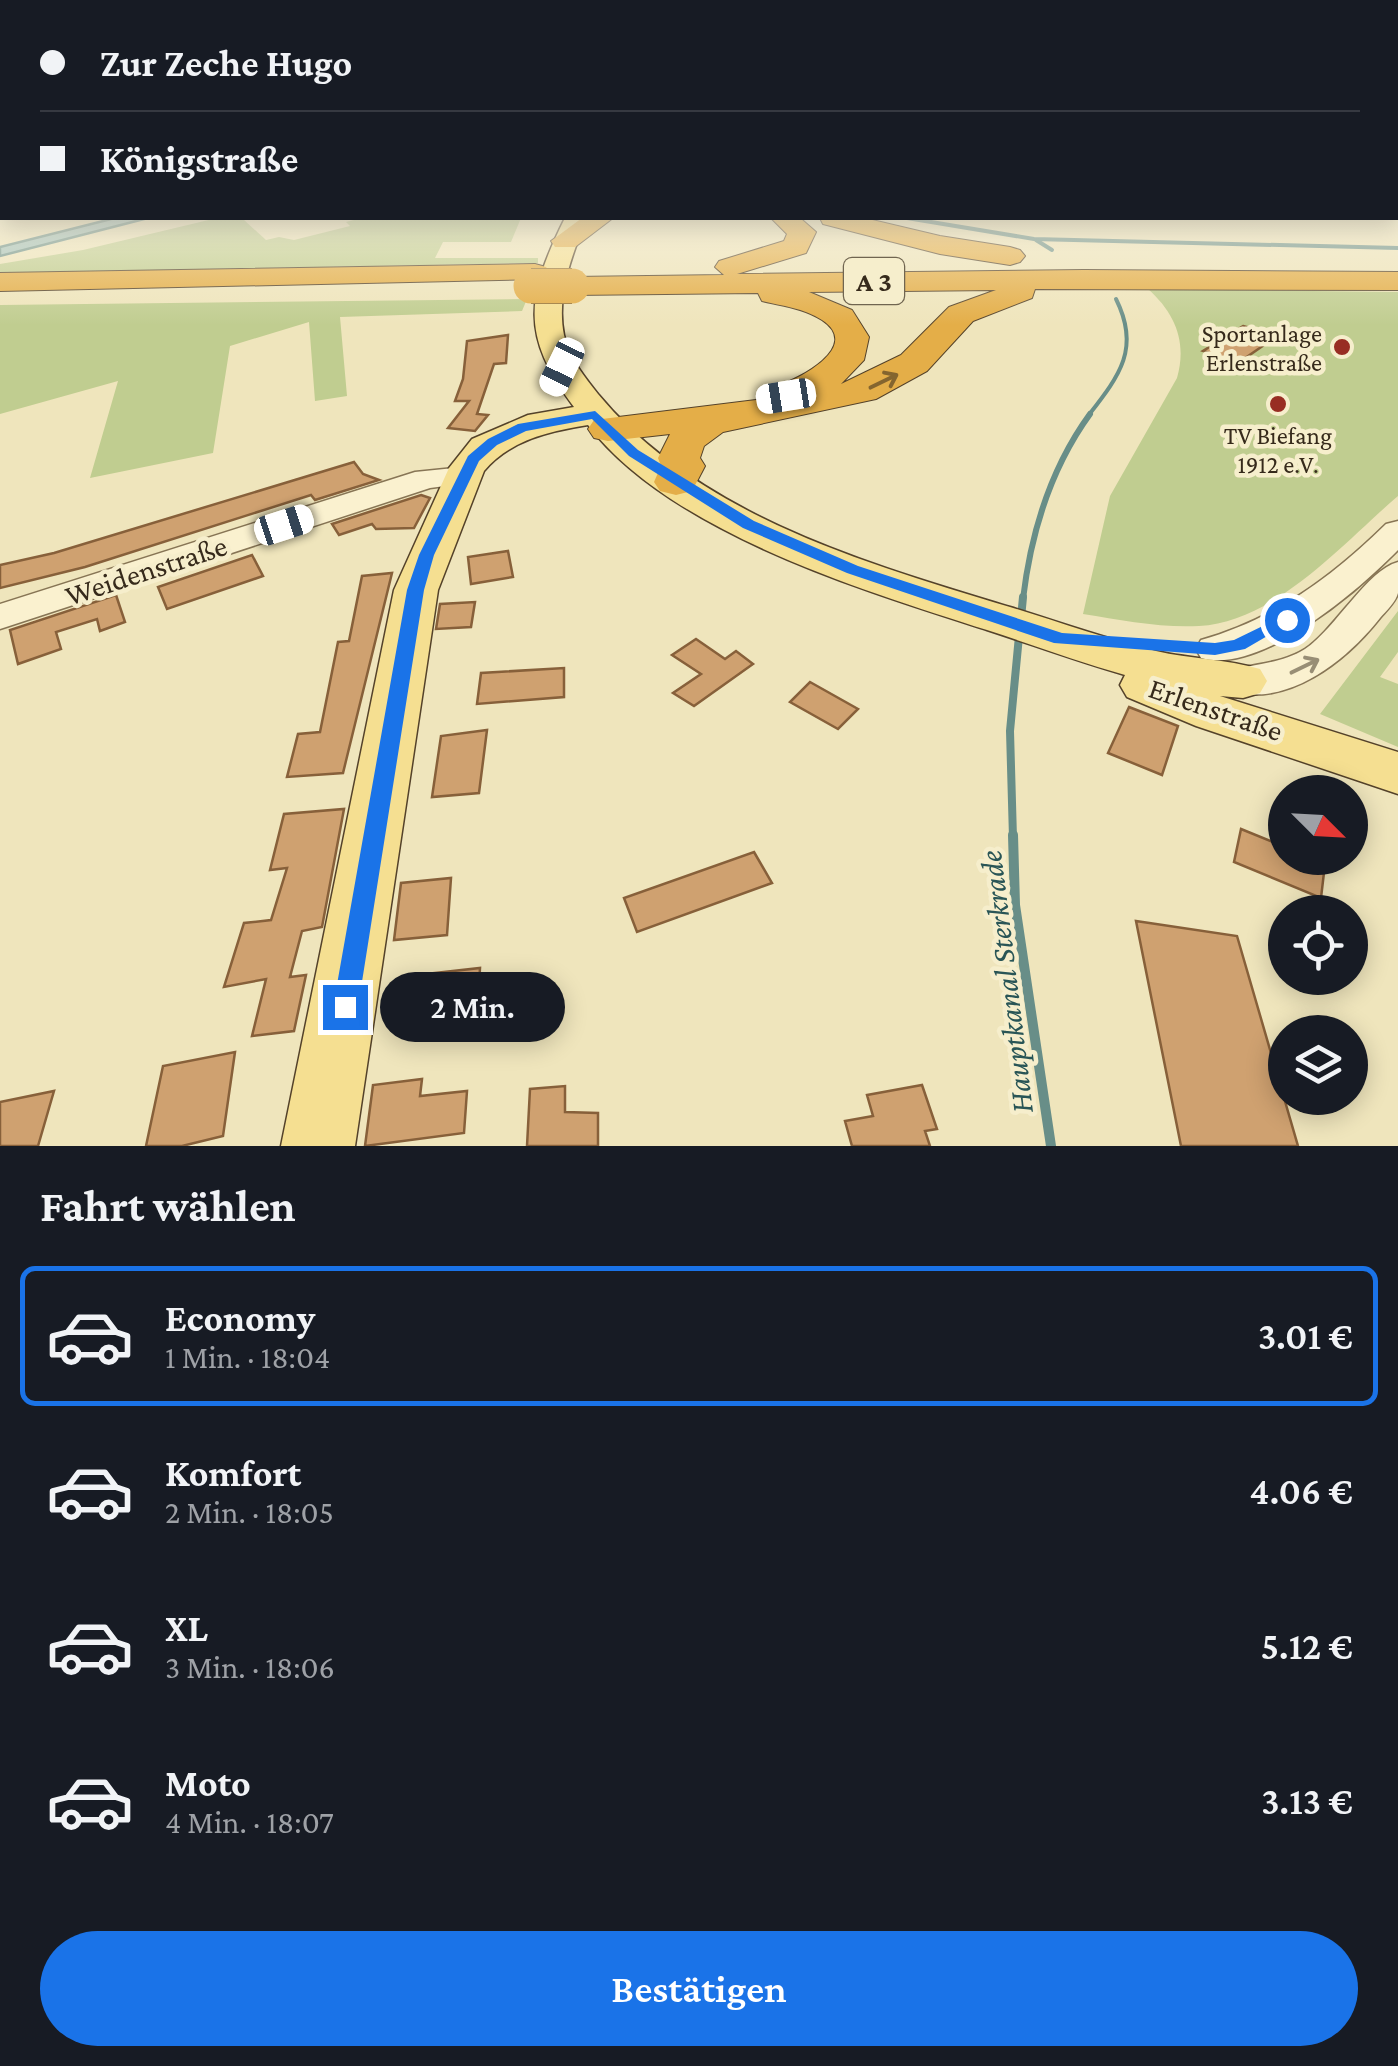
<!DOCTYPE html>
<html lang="de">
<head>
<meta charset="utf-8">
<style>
  :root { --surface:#171b24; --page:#20242c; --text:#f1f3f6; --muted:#9ea1a6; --line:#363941; --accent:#1a73e8 }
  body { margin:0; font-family:"Crimson Pro",serif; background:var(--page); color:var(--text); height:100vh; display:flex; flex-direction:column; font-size:38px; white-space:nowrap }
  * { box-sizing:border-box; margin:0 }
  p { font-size:32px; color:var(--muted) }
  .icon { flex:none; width:55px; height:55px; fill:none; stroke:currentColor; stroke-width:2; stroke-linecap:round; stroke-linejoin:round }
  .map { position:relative; height:1146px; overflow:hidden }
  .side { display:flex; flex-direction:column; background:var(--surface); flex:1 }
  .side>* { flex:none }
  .banner { position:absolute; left:0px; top:0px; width:1400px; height:220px; box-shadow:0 5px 25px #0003; display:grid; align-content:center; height:220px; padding:0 40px; background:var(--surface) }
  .needle { width:65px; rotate:114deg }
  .buttons { position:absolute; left:1268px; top:775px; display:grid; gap:20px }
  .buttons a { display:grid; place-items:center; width:100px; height:100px; border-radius:50%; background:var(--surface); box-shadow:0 5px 25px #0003; font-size:50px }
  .end { position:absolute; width:45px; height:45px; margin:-22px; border:12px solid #1a73e8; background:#fff; box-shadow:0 0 0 5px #fff }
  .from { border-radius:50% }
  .bubble { position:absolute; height:70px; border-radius:35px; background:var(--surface); box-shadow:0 5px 25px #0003; font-size:32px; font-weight:600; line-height:70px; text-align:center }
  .car { position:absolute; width:30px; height:60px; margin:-30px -15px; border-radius:12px; box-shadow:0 0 8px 2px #0007; background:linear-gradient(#fff 24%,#345 0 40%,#fff 0 76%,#345 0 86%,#fff 0) }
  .banner b { display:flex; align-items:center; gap:35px; height:95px; font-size:38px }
  .banner b+b { border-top:2px solid var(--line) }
  .banner i { width:25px; height:25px; background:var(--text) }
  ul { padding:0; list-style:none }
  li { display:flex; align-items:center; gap:30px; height:140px; margin:0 20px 15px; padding:0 20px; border:5px solid transparent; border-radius:15px }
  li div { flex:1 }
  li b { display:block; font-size:38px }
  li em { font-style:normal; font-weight:600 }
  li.on { border-color:var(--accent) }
  li>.icon { width:90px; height:90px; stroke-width:1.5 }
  h2 { padding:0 40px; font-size:45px; line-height:120px }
  .primary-button { display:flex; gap:20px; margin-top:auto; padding:20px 40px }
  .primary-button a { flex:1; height:115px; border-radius:60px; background:var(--accent); color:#fff; font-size:40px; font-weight:600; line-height:115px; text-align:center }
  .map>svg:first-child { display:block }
  .green { fill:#c0cd90 }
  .water { fill:#a0c0ba; stroke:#688e88; stroke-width:2.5 }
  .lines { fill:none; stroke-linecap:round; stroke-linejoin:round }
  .stream-far3 { stroke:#688e88; stroke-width:4 }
  .stream-far2 { stroke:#688e88; stroke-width:6 }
  .stream-far1 { stroke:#688e88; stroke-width:8 }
  .stream { stroke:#688e88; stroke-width:10 }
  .building { fill:#cfa170; stroke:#87603a; stroke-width:2.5 }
  .minor-casing { stroke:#877555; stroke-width:3 }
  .major-casing { stroke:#54422a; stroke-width:3 }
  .highway-casing { stroke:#54422a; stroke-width:2 }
  .minor { fill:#faf1cf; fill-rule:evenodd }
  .major { fill:#f5df91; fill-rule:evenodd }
  .highway { fill:#e4ae48; fill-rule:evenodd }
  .highway-bridge-casing { stroke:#54422a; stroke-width:36; stroke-linecap:butt }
  .highway-bridge { stroke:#e4ae48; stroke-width:35 }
  .oneway { stroke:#84652f }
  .oneway2 { stroke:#988e75 }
  .route { fill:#1a73e8 }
  .poi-dot { fill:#982d23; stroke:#f6eecc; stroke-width:4 }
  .labels { text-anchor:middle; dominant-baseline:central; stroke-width:9; stroke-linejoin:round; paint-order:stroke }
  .far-poi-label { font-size:25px; fill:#362a1b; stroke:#f6eecc; text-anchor:end }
  .shield { fill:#f6eecc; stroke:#706550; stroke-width:2.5 }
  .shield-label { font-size:28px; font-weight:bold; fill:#362a1b }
  .street-label { font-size:30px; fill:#362a1b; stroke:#f6eecc }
  .water-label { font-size:32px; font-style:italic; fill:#295556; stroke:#f6eecc }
</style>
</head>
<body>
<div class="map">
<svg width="1398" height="1146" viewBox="0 0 1398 1146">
  <rect width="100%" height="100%" fill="#efe5bc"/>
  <g class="green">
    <path d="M217,218H251L244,220L266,240L279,237L294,240L350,226L346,222L361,218H521L511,242H443L435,258H538V263L0,273V264L83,250Z"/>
    <path d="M1148,289L1398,292V496C1344,542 1276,622 1199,626C1160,628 1121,620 1083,614L1110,496L1177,378C1187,343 1176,314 1148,289Z"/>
    <path d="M527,299L522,311L340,317L347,396L315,401L309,322L230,346L213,453L90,478L118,381L0,414V305Z"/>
    <path d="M1398,611V652L1380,677L1398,684V747L1320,714Z"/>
  </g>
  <path class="water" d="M115,218H148L0,256V247Z"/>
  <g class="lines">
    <g class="stream-far3">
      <path d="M907,218L1034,239L1398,248"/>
      <path d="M1036,240L1052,250"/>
      <path d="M1088,416C1119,376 1141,349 1116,299"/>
    </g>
    <path class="stream-far2" d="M1023,599C1031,532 1050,469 1090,414"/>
    <g class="stream-far1">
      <path d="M1021,618L1023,597"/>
      <path d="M1013,838L1010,731L1019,636"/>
    </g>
    <path class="stream" d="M1013,835L1015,905L1051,1146"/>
  </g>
  <g class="building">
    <path d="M1243,326L1277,336L1238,363L1203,351Z"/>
    <path d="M508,335L506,363L494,364L477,414L488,415L475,431L448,428L469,401H455L463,379L467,341Z"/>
    <path d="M354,462L363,474L379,480L315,500L311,495L85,567L0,588V565L54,553Z"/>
    <path d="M421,495L430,498L414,528L376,529L372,524L339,535L332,524Z"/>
    <path d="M508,551L513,577L471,584L468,557Z"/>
    <path d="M252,555L263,576L167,609L158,587Z"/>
    <path d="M392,573L343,773L287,777L298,734L320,732L338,642L349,641L362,576Z"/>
    <path d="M116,595L125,622L100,631L97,619L56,632L61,649L18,664L10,630Z"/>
    <path d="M475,602L471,627L436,629L440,604Z"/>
    <path d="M696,639L725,659L736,651L753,664L694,706L673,693L701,674L672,655Z"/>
    <path d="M564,668V697L477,704L481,673Z"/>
    <path d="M810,682L858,709L838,729L790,702Z"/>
    <path d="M1129,707L1178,726L1162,775L1108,753Z"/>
    <path d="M487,730L479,793L432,797L441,736Z"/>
    <path d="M344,809L322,927L302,931L290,977L306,975L294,1031L252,1036L266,979L224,987L244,923L271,920L287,868L270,870L284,814Z"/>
    <path d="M1241,829L1285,847V858H1310L1325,864L1321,898L1234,862Z"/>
    <path d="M754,852L772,883L637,932L624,898Z"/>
    <path d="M451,878L447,935L394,940L401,883Z"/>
    <path d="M1136,921L1237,936L1298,1146H1181Z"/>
    <path d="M480,968L478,1003L460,1005L459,1023L411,1028L418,975Z"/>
    <path d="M235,1052L223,1136L182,1146H146L163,1066Z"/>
    <path d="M422,1079L420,1096L467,1091L464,1133L365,1146L373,1085Z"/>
    <path d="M922,1085L937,1129L925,1131L930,1146H852L845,1121L873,1116L867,1095Z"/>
    <path d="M565,1086V1112L598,1113V1146H527L530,1089Z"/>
    <path d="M54,1091L38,1146H0V1102Z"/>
  </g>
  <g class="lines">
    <defs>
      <g id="minor">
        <path d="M464,467L475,470L479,476L475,482L430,488L0,629V604L415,472Z"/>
        <path d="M1398,521V550C1359,590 1261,675 1201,658L1196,649L1201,640C1275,619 1332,577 1386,524Z"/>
        <path d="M1398,562C1398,572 1398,584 1398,593C1396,602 1386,611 1380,618C1346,661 1288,708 1229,691L1223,681L1229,671C1255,663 1281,664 1305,649C1336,628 1367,570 1398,562Z"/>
      </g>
      <path id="major" d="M565,218H587C572,254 556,296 564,335C569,358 584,376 598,394C699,516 865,563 1010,607C1059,622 1106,639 1156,651C1190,659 1226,659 1260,669L1267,681L1260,693L1243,698L1220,696L1398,752V794L1196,726L1127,697L1120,685L1125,675C1079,662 1033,645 987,630C862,590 670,532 588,425C550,431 510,440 484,471L438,590L355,1146H281L394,590L449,468L472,439L528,415L574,407C520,335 526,297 565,218Z"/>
      <g id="highway">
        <path d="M582,218H613L575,247H555L551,241Z"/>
        <path d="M771,218H800L816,232L806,253L737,274L1084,270L1398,272V290L1035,289L1032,298L973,321L927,371L876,399L723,432L704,446L700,458L705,466L692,491L676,495L660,491L654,482L661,466L658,458L670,434L608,441L594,438L588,429L594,420L773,398L776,387C798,379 863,347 822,320C804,308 782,306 762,301L758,293L572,295L561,293L556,286L561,279L572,277L724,275L715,267L719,261L784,241L787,234ZM996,290L949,307L901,355L841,384L864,360L869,337L852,310L809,292Z"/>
        <path d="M820,218H864L940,236L1010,247L1020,250L1025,256L1020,262L1010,265L940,254L823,224Z"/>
        <path d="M535,264L546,267L550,273L546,279L0,291V273Z"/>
      </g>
    </defs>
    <use href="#minor" class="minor-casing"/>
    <use href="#major" class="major-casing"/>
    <use href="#highway" class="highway-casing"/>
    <use href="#minor" class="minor"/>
    <use href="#major" class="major"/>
    <use href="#highway" class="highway"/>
    <defs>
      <path id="highway-bridge" d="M531,286H572"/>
    </defs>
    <use href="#highway-bridge" class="highway-bridge-casing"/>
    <use href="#highway-bridge" class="highway-bridge"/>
  </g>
  <defs><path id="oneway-shaft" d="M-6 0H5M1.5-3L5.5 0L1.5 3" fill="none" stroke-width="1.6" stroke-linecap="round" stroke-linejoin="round" transform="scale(2.5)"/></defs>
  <use class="oneway" href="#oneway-shaft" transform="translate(884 381) rotate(-26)"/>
  <use class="oneway2" href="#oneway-shaft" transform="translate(1305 666) rotate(-26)"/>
  <linearGradient id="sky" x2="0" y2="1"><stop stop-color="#8bb9d6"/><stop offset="0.51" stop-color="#f8f3e1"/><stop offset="1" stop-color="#f8f3e1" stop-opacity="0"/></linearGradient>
  <rect width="1398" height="325" fill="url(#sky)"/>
  <path class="route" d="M595,411L638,450L754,521L858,566L1062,633L1215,643L1234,640L1281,617L1287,615L1295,620L1245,649L1215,655L1054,643L847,573L743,528L629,456L592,419L526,431L497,445L479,461L434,555L424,590L358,1007L354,1015L345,1019L336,1015L333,1007L407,590L419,555L468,456L488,439L518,424Z"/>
  <g class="poi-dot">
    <circle cx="1342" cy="347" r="10"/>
    <circle cx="1278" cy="404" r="10"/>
  </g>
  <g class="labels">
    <g class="far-poi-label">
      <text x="1322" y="333">Sportanlage<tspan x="1322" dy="29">Erlenstraße</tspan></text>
      <text x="1278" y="435" text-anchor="middle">TV Biefang<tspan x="1278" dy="29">1912 e.V.</tspan></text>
    </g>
    <rect class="shield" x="844" y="258" width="60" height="46" rx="8"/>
    <g class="shield-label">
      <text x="874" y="281">A 3</text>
    </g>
    <g class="street-label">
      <text transform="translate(146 570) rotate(-18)">Weidenstraße</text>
      <text transform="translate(1216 709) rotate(19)">Erlenstraße</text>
    </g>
    <g class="water-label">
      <text transform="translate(1006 982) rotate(-97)">Hauptkanal Sterkrade</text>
    </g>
  </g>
</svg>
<div class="buttons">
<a><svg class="needle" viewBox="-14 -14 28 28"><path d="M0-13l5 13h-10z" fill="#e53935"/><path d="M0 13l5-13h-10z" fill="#9ea1a6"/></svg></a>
<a><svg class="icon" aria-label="locate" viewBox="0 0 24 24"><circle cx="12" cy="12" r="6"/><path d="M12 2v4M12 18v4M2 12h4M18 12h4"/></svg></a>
<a><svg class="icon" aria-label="layers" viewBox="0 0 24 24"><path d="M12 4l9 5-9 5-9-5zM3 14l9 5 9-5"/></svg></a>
</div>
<i class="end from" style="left:1287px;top:620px"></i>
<i class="end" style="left:345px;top:1007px"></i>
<div class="bubble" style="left:380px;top:972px;width:185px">2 Min.</div>
<i class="car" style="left:562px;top:367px;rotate:206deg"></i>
<i class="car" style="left:786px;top:396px;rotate:261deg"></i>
<i class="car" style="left:284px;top:525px;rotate:72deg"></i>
<div class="banner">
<b><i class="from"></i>Zur Zeche Hugo</b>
<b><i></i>Königstraße</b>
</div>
</div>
<section class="side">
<h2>Fahrt wählen</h2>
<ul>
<li class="on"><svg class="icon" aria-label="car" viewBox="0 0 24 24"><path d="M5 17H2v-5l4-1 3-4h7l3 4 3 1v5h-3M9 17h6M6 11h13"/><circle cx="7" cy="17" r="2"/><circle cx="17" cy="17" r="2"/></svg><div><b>Economy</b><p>1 Min. · 18:04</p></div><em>3.01 €</em></li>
<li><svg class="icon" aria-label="car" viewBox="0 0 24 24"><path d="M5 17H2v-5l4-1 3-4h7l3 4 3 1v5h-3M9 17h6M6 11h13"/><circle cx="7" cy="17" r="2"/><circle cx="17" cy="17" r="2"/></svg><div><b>Komfort</b><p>2 Min. · 18:05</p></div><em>4.06 €</em></li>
<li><svg class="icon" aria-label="car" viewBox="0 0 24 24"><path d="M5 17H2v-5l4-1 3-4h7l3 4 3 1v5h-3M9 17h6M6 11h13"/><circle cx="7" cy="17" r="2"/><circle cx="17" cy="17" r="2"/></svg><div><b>XL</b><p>3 Min. · 18:06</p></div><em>5.12 €</em></li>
<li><svg class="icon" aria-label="car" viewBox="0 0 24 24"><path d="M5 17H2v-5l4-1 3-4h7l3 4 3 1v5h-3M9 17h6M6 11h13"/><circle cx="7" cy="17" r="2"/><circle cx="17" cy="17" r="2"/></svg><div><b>Moto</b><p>4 Min. · 18:07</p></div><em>3.13 €</em></li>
</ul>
<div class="primary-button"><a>Bestätigen</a></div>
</section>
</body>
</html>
